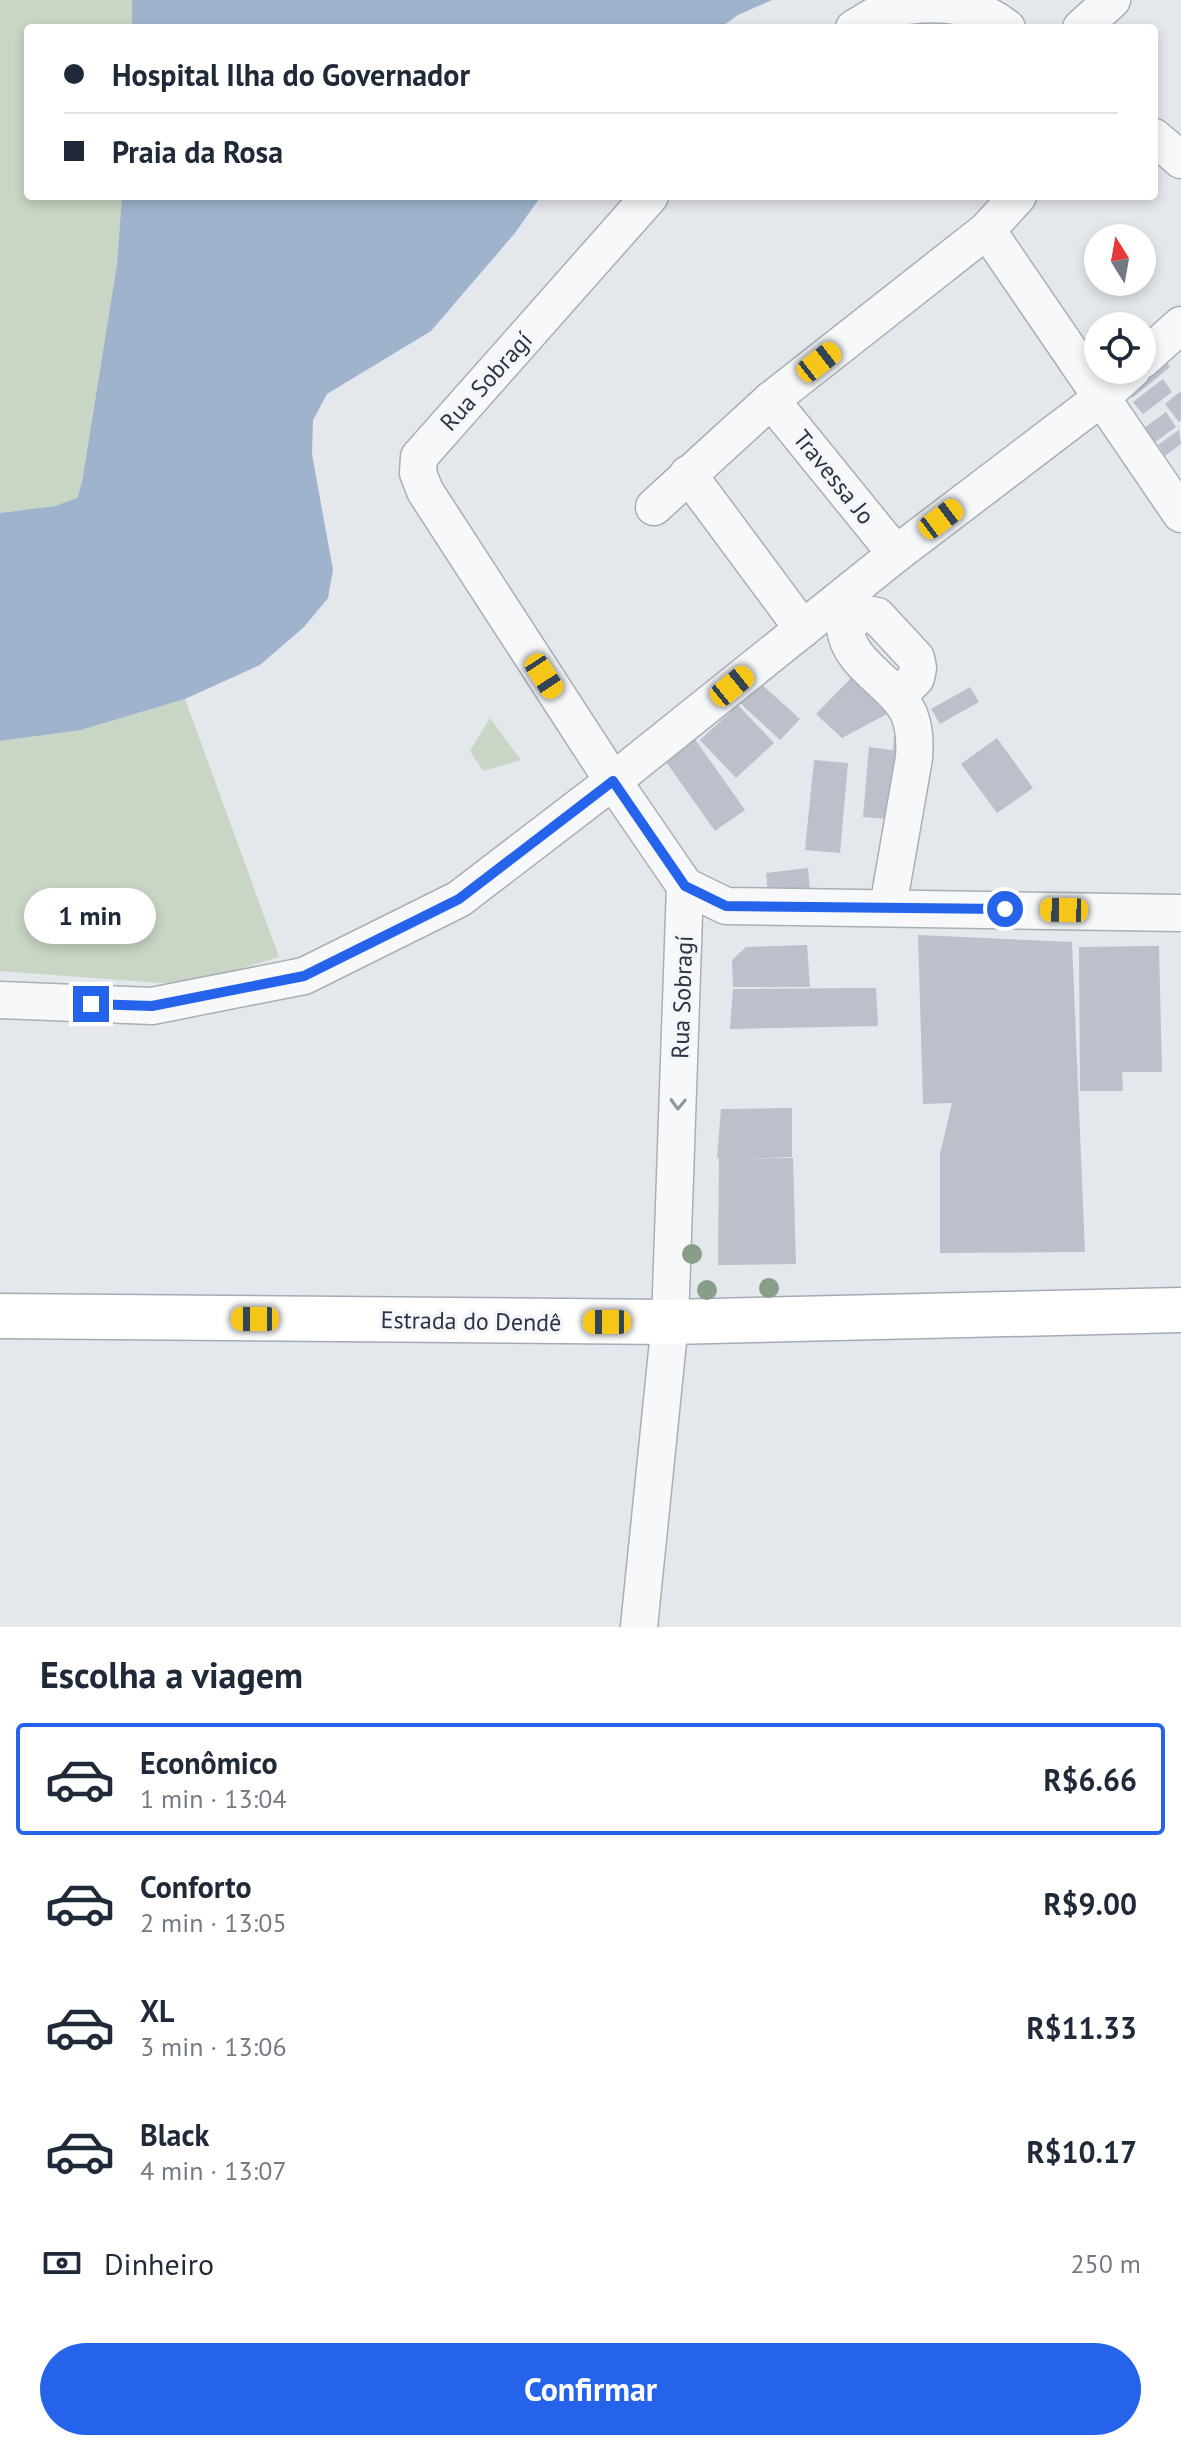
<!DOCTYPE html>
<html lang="pt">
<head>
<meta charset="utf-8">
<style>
  :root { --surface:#fff; --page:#f6f6f7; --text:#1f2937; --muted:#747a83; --line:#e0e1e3; --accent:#2563eb }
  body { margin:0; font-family:"PT Sans",sans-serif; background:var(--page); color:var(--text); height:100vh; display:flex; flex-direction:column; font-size:30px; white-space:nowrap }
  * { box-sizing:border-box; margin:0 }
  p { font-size:26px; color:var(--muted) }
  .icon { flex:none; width:44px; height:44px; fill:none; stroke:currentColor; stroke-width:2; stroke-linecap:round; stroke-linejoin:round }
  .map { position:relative; height:1627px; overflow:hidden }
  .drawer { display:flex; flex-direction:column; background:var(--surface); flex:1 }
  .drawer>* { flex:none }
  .hud { position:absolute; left:24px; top:24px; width:1134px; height:176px; border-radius:8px; box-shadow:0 4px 12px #0003; display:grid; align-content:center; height:176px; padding:0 40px; background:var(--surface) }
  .needle { width:52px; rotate:349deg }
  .fabs { position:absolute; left:1084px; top:224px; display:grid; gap:16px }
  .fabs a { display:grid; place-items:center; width:72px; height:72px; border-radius:50%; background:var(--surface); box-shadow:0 4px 12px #0003; font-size:40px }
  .end { position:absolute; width:36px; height:36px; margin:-18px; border:10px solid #2563eb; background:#fff; box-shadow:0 0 0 4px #fff }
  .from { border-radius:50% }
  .bubble { position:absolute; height:56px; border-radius:28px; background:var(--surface); box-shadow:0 4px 12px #0003; font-size:26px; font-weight:600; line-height:56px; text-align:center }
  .car { position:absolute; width:24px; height:48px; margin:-24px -12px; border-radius:10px; box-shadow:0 0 6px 2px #0007; background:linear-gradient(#f5c518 24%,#345 0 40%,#f5c518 0 76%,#345 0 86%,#f5c518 0) }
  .hud b { display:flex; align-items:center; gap:28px; height:76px; font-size:30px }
  .hud b+b { border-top:2px solid var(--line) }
  .hud i { width:20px; height:20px; background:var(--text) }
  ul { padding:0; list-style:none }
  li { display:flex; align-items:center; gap:24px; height:112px; margin:0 16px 12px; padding:0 24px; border:4px solid transparent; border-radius:8px }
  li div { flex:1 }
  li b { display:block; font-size:30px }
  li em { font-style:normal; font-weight:600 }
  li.selected { border-color:var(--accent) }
  li>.icon { width:72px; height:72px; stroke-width:1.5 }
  h2 { padding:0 40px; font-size:36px; line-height:96px }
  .pay { display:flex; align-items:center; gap:20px; height:88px; padding:0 40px; font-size:30px }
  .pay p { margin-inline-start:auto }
  .button { display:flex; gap:16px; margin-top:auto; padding:16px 40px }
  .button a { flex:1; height:92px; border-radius:48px; background:var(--accent); color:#fff; font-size:32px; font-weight:600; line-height:92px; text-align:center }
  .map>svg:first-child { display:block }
  .green { fill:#c9d6c5 }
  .water { fill:#9fb4cc }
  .building { fill:#bbc0ca }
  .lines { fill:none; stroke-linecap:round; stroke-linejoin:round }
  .minor-casing { stroke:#a9aeb7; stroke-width:39 }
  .major-casing { stroke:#a3abb8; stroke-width:47 }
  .minor { stroke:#f7f8fa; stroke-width:36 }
  .major { stroke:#fff; stroke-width:44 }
  .tree { fill:#899d89 }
  .oneway { stroke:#9196a0 }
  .route { stroke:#2563eb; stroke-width:10 }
  .labels { text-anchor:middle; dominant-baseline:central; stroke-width:7; stroke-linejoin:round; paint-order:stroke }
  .street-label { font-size:24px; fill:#2b3445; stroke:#f4f6f9 }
</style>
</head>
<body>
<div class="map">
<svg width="1181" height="1627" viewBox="0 0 1181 1627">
  <rect width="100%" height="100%" fill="#e4e7ec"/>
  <g class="green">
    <path d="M0,0H132V28H28V196H122L117,264L82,482L76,499L55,506L0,513Z"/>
    <path d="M185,699L279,957L186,985L0,971V741L81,730Z"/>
    <path d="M490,718L521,760L483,771L470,751Z"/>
  </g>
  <g class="water">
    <path d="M132,0H772L738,15L720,28H132Z"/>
    <path d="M122,196H541L515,233L431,331L327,394L313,420L312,454L333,570L328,598L304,627L260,665L185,699L81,730L0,741V513L55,506L77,498L82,482L117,264Z"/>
  </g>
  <g class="building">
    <path d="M1161,355L1170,367L1132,398L1123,387Z"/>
    <path d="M1163,379L1172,392L1143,414L1133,402Z"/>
    <path d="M1181,391V420L1179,422L1165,404Z"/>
    <path d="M1166,412L1176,427L1155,442L1144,428Z"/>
    <path d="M1179,430L1181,444L1165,456L1158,445Z"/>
    <path d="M851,678L887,714L842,738L816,714Z"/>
    <path d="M759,682L800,719L780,740L740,703Z"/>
    <path d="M970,687L979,702L940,724L931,709Z"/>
    <path d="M738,705L774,743L736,778L700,740Z"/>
    <path d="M894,736L908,737L901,820L863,817L869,747L893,750Z"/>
    <path d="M694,738L745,810L715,831L664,759Z"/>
    <path d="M997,738L1033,788L997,813L961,764Z"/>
    <path d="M814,760L848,763L840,853L805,850Z"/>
    <path d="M808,868L810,891L768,895L766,873Z"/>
    <path d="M918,935L1072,942L1085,1252L940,1253V1154L952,1103L923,1104Z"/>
    <path d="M807,945L810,987H733L732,960L746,947Z"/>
    <path d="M1159,946L1162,1072H1122L1123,1091H1080L1079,947Z"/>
    <path d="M876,988L878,1026L730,1029L733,989Z"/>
    <path d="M792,1108V1157L741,1159L793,1158L796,1264L718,1265L719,1158H717L721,1109Z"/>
  </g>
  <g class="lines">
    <defs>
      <g id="minor">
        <path d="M854,28C865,22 876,14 887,10C927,0 974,1 1007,28"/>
        <path d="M1081,28L1112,0"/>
        <path d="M1154,137L1181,160"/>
        <path d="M987,230L1181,514"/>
        <path d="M1142,360L1181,325"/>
        <path d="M771,400L896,554"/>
        <path d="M688,474L803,629"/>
        <path d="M654,507L771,400L987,230L1018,196"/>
        <path d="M685,886L726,906L1181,913"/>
        <path d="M888,907L914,758C915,743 915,729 909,714C894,682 850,666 845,629L857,616L867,614L877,616L916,658L918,668L916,678L898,696"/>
        <path d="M0,1000L152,1006L304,976L459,899L613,781L896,554L1101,398L1132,370"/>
        <path d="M639,1627L670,1322L685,886L613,781L425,491L418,473L419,457L650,196"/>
      </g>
      <path id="major" d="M0,1316L670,1322L1181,1310"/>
    </defs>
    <use href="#minor" class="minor-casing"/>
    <use href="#major" class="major-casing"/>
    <use href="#minor" class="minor"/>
    <use href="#major" class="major"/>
  </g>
  <g class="tree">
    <circle cx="692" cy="1254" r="10"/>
    <circle cx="769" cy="1288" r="10"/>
    <circle cx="707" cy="1290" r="10"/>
  </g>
  <defs><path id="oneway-chevron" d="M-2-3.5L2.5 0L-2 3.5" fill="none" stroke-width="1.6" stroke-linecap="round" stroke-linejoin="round" transform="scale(2)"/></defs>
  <use class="oneway" href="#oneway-chevron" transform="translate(678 1104) rotate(92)"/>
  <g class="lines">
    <path class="route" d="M91,1004L152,1006L304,976L459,899L613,781L685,886L726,906L1005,909"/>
  </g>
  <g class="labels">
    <g class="street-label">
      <text transform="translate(486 381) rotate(-48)">Rua Sobragí</text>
      <text transform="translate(834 477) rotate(51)">Travessa Jo</text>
      <text transform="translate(682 997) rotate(-88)">Rua Sobragí</text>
      <text transform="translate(471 1321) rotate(1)">Estrada do Dendê</text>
    </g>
  </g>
</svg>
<div class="fabs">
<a><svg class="needle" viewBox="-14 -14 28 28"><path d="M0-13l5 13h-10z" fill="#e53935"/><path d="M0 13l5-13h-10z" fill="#747a83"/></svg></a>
<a><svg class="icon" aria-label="locate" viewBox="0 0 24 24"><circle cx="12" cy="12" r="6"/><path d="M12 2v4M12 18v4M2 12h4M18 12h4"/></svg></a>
</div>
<i class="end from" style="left:1005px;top:909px"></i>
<i class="end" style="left:91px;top:1004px"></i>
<div class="bubble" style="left:24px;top:888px;width:132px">1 min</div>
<i class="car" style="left:819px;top:362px;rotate:52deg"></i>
<i class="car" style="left:941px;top:519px;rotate:53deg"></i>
<i class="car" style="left:544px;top:676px;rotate:147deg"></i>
<i class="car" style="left:732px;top:686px;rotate:51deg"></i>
<i class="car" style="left:1064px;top:910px;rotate:271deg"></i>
<i class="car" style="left:255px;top:1319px;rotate:270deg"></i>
<i class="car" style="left:607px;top:1322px;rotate:270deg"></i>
<div class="hud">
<b><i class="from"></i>Hospital Ilha do Governador</b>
<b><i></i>Praia da Rosa</b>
</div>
</div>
<section class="drawer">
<h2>Escolha a viagem</h2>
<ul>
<li class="selected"><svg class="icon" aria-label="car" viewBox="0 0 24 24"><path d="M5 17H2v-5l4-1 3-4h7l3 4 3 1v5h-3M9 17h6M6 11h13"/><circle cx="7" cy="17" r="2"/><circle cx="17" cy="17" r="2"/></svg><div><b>Econômico</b><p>1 min · 13:04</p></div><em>R$6.66</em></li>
<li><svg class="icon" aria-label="car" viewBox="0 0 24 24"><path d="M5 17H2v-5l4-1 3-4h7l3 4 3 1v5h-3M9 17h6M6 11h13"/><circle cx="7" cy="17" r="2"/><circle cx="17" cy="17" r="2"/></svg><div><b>Conforto</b><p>2 min · 13:05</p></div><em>R$9.00</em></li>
<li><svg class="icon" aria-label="car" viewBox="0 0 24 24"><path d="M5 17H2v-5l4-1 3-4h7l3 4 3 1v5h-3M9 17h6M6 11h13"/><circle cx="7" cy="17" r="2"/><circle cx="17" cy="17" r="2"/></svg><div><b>XL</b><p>3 min · 13:06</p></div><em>R$11.33</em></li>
<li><svg class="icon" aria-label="car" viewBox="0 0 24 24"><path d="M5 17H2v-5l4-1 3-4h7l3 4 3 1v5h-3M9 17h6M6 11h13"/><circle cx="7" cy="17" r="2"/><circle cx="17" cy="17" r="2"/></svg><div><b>Black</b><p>4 min · 13:07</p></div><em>R$10.17</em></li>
</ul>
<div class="pay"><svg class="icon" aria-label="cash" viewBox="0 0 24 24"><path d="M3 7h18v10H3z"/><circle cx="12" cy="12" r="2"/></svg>Dinheiro<p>250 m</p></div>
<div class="button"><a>Confirmar</a></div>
</section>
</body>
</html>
